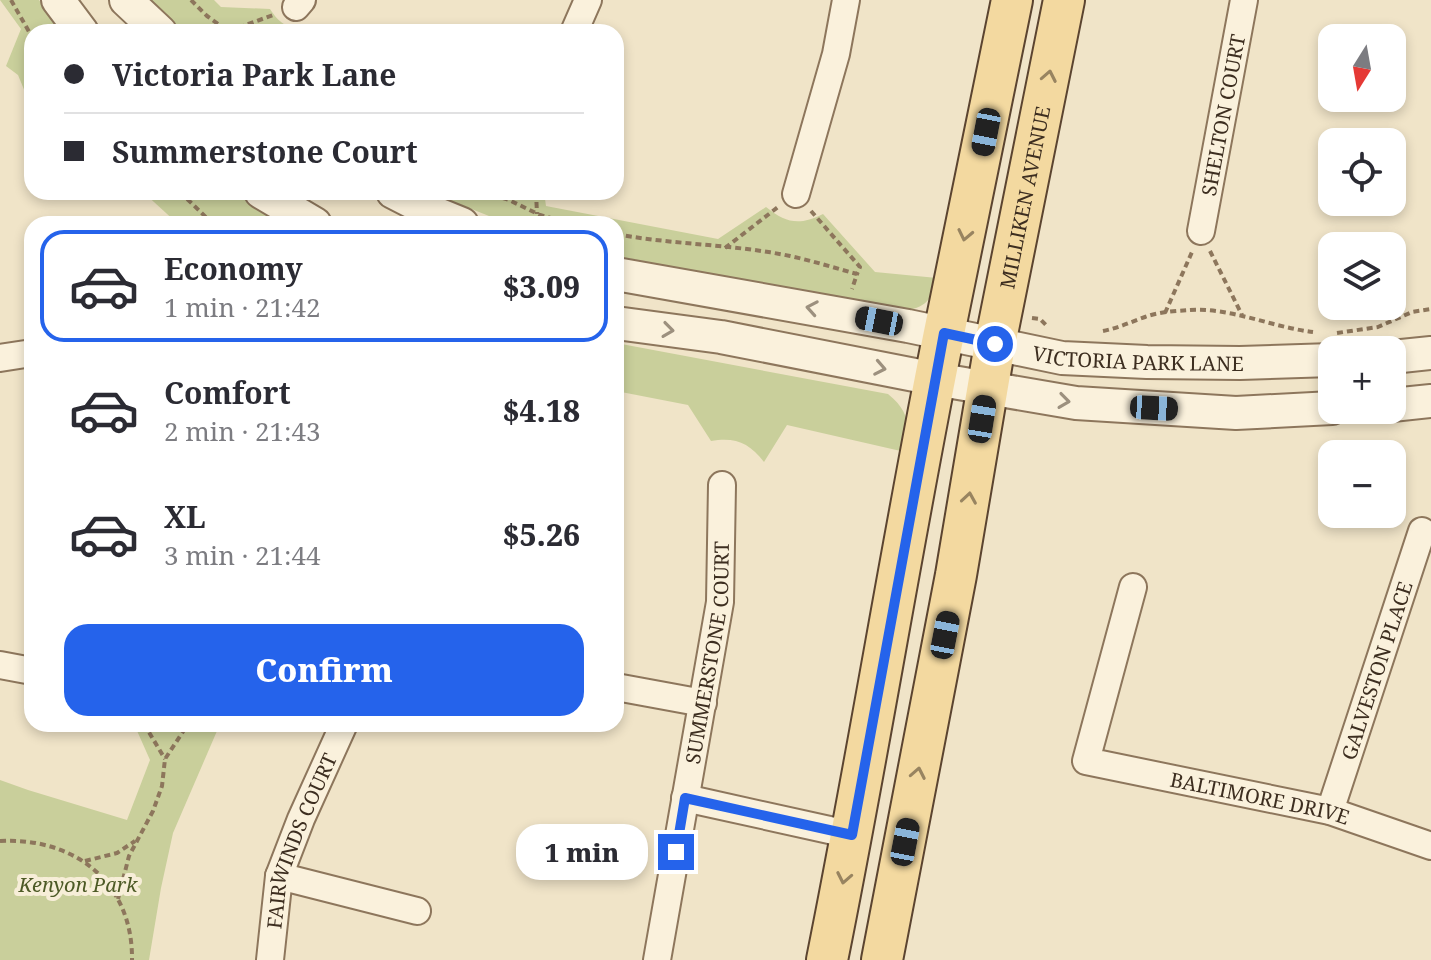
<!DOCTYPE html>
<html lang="en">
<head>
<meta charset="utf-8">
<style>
  :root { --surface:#fff; --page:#f2f2f3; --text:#2b2b33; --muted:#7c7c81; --line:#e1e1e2; --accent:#2563eb }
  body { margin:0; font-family:"Noto Serif",serif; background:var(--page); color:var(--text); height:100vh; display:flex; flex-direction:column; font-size:30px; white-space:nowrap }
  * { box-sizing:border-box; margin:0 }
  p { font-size:26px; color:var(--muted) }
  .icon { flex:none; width:44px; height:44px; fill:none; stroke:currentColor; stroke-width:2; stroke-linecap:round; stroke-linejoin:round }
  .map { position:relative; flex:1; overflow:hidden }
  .details { position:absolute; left:24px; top:216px; width:600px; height:516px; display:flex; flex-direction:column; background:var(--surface); border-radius:24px; box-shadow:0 4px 12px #0003 }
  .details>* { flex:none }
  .guide { position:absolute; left:24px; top:24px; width:600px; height:176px; border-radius:24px; box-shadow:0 4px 12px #0003; display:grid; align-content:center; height:176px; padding:0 40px; background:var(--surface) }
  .needle { width:52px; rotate:191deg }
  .fabs { position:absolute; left:1318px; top:24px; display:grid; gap:16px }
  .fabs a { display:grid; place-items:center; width:88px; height:88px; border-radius:16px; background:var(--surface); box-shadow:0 4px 12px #0003; font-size:40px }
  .end { position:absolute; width:36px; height:36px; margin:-18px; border:10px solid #2563eb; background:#fff; box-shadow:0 0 0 4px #fff }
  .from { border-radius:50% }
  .bubble { position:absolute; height:56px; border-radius:24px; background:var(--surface); box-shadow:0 4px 12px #0003; font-size:26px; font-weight:800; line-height:56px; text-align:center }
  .car { position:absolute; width:24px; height:48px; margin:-24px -12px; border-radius:10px; box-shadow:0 0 6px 2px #0007; background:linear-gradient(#222 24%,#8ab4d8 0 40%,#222 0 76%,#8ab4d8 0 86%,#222 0) }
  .guide b { display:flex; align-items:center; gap:28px; height:76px; font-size:30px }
  .guide b+b { border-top:2px solid var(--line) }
  .guide i { width:20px; height:20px; background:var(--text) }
  ul { padding:14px 0 0; list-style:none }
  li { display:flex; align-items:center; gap:24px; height:112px; margin:0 16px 12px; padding:0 24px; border:4px solid transparent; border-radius:24px }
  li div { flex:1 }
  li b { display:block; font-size:30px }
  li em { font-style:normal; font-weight:800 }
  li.on { border-color:var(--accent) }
  li>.icon { width:72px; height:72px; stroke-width:1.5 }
  .action { display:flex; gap:16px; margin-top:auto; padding:16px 40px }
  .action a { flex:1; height:92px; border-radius:24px; background:var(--accent); color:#fff; font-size:32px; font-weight:800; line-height:92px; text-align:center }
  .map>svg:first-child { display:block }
  .green { fill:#c9cf9b }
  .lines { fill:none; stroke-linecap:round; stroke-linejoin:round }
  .minor-casing { stroke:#8d765c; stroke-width:30 }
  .tertiary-casing { stroke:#8d765c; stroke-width:36 }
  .primary-casing { stroke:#5b4430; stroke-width:44 }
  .path { stroke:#8d765c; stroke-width:4; stroke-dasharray:6 4; stroke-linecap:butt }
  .minor { stroke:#faf1dc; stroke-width:26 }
  .tertiary { stroke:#faf1dc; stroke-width:32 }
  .primary { stroke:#f3d9a0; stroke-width:40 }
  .oneway { stroke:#988460 }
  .oneway2 { stroke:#9c907e }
  .route { stroke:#2563eb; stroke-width:10 }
  .labels { text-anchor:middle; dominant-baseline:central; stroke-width:8; stroke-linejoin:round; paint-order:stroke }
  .street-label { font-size:20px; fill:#3d2e20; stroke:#f7eed8 }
  .park-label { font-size:20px; font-style:italic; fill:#4d5a26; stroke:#f7eed8 }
</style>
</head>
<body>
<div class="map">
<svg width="1431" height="960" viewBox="0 0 1431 960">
  <rect width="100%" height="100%" fill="#f0e4c8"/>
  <g class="green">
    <path d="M0,0H39L63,32H32V91L25,92L18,75L6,66L21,29Z"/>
    <path d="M150,0H214L221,7L270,9C279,23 287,28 304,30V32H183Z"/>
    <path d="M143,192H233L282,224H178Z"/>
    <path d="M429,192H544L546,206L718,239L766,207C786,223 799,226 823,214L875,272L937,278C932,300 926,308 902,311L616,256V224H509Z"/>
    <path d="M616,343L888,394C910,412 910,426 905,452L787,425L764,462C749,443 736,437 711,441L688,405L616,391Z"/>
    <path d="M134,724H220L173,833L161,888L149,960H0V780L28,790L127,820L150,760Z"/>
  </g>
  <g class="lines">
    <defs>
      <g id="minor">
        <path d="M296,7L302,0"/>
        <path d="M574,32L588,0"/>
        <path d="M796,194L836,54L846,0"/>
        <path id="s1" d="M1201,231L1244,0"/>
        <path d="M0,358L32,353"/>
        <path id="s2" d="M1133,587L1086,761L1330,811L1431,846"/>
        <path d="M0,665L32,671"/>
        <path d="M616,687L703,703"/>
        <path d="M685,798L852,835"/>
        <path id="s3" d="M1330,811L1422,531"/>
        <path d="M279,876L417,911"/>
        <path id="s4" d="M270,960L279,876L301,819L344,724"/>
        <path id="s5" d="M657,960L720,602L722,485"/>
      </g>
      <g id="tertiary">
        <path d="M58,0L82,32"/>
        <path d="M126,0L160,32"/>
        <path d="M261,192L315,224"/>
        <path d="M393,192L430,211L462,224"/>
        <path id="s6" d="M616,274L908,326L1062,358L1147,362L1240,363L1332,360"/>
        <path d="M616,323L721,337L935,379L1076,403L1236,413L1332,408"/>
        <path d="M1392,357L1431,353"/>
        <path d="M1392,405L1431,401"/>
      </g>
      <g id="primary">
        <path d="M827,960C869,752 902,542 944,333C966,222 990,111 1012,0"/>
        <path id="s7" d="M882,960L956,575L995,344L1064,0"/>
      </g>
    </defs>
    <use href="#minor" class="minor-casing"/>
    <use href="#tertiary" class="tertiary-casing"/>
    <use href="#primary" class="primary-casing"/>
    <g class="path">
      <path d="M11,0L32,37"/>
      <path d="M191,0L207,16L228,31"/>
      <path d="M229,31L276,14"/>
      <path d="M180,192L213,224"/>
      <path d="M483,192L509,200L540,215L572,224"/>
      <path d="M536,192L537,214"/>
      <path d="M811,211L860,267L857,274"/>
      <path d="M616,234C674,245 733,244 790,256C813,261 835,268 857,274L852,289"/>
      <path d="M725,248L778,207"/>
      <path d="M1210,251L1242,315"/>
      <path d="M1165,313L1192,252"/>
      <path d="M1032,318L1040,319L1048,327"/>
      <path d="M1103,331C1118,328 1131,322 1145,317C1158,312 1175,311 1189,310C1230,307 1271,327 1313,332"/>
      <path d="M1337,333L1378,327L1412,312L1431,309"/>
      <path d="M144,724L165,759"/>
      <path d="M0,841C75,837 133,883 132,960"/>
      <path d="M85,861L117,853L135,841"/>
      <path d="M118,899L129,856L153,811L162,786L165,759L188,724"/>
    </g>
    <use href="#minor" class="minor"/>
    <use href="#tertiary" class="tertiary"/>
    <use href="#primary" class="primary"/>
  </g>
  <defs><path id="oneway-chevron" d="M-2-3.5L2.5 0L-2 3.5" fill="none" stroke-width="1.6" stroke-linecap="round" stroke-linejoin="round" transform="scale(2)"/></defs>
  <g class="oneway">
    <use href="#oneway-chevron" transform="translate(1049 76) rotate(-79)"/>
    <use href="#oneway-chevron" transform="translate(965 235) rotate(102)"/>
    <use href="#oneway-chevron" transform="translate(969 498) rotate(-81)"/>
    <use href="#oneway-chevron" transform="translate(918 773) rotate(-79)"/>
    <use href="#oneway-chevron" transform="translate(844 878) rotate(101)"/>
  </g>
  <g class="oneway2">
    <use href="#oneway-chevron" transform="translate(812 308) rotate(-170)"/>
    <use href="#oneway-chevron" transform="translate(668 330) rotate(8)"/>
    <use href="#oneway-chevron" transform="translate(880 368) rotate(11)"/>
    <use href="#oneway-chevron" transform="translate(1064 401) rotate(8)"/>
  </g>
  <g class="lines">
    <path class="route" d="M676,852L685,798L852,835L944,333L995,344"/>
  </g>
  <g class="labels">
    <g class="street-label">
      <text stroke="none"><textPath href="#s1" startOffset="118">SHELTON COURT</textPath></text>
      <text stroke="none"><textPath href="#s7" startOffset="776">MILLIKEN AVENUE</textPath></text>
      <text stroke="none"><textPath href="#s6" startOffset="530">VICTORIA PARK LANE</textPath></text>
      <text stroke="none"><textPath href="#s5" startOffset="312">SUMMERSTONE COURT</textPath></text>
      <text stroke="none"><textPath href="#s3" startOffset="148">GALVESTON PLACE</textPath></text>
      <text stroke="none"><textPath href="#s2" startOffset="358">BALTIMORE DRIVE</textPath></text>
      <text stroke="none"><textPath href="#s4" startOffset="124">FAIRWINDS COURT</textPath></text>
    </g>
    <g class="park-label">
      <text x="78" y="884">Kenyon Park</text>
    </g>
  </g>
</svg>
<div class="fabs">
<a><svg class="needle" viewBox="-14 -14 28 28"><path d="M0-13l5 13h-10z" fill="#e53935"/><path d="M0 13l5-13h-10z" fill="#7c7c81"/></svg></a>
<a><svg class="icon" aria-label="locate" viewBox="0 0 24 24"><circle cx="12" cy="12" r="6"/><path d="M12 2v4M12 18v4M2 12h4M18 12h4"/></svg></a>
<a><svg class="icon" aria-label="layers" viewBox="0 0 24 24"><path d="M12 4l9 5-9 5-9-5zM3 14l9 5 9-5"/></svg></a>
<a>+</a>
<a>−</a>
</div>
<i class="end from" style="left:995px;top:344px"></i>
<i class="end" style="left:676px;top:852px"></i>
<div class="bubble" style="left:516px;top:824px;width:132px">1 min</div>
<i class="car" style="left:986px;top:132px;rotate:191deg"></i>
<i class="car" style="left:879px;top:321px;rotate:281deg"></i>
<i class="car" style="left:1154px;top:408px;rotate:93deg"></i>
<i class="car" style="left:982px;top:419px;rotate:9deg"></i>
<i class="car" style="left:945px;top:635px;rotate:11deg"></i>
<i class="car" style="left:905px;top:842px;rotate:11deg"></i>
<div class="guide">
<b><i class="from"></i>Victoria Park Lane</b>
<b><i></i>Summerstone Court</b>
</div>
<section class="details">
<ul>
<li class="on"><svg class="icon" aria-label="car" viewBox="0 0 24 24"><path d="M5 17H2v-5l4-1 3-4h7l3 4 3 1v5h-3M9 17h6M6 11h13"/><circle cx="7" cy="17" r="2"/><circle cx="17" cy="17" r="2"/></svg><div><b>Economy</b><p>1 min · 21:42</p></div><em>$3.09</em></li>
<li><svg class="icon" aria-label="car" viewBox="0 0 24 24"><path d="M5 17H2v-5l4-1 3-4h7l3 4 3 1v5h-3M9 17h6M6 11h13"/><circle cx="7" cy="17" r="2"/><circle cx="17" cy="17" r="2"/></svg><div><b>Comfort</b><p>2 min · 21:43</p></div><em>$4.18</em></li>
<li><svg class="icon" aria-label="car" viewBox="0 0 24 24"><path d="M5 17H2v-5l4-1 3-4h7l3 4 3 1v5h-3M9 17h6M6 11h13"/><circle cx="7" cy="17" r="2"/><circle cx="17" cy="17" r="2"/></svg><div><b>XL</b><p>3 min · 21:44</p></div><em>$5.26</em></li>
</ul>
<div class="action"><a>Confirm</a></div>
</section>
</div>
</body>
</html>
